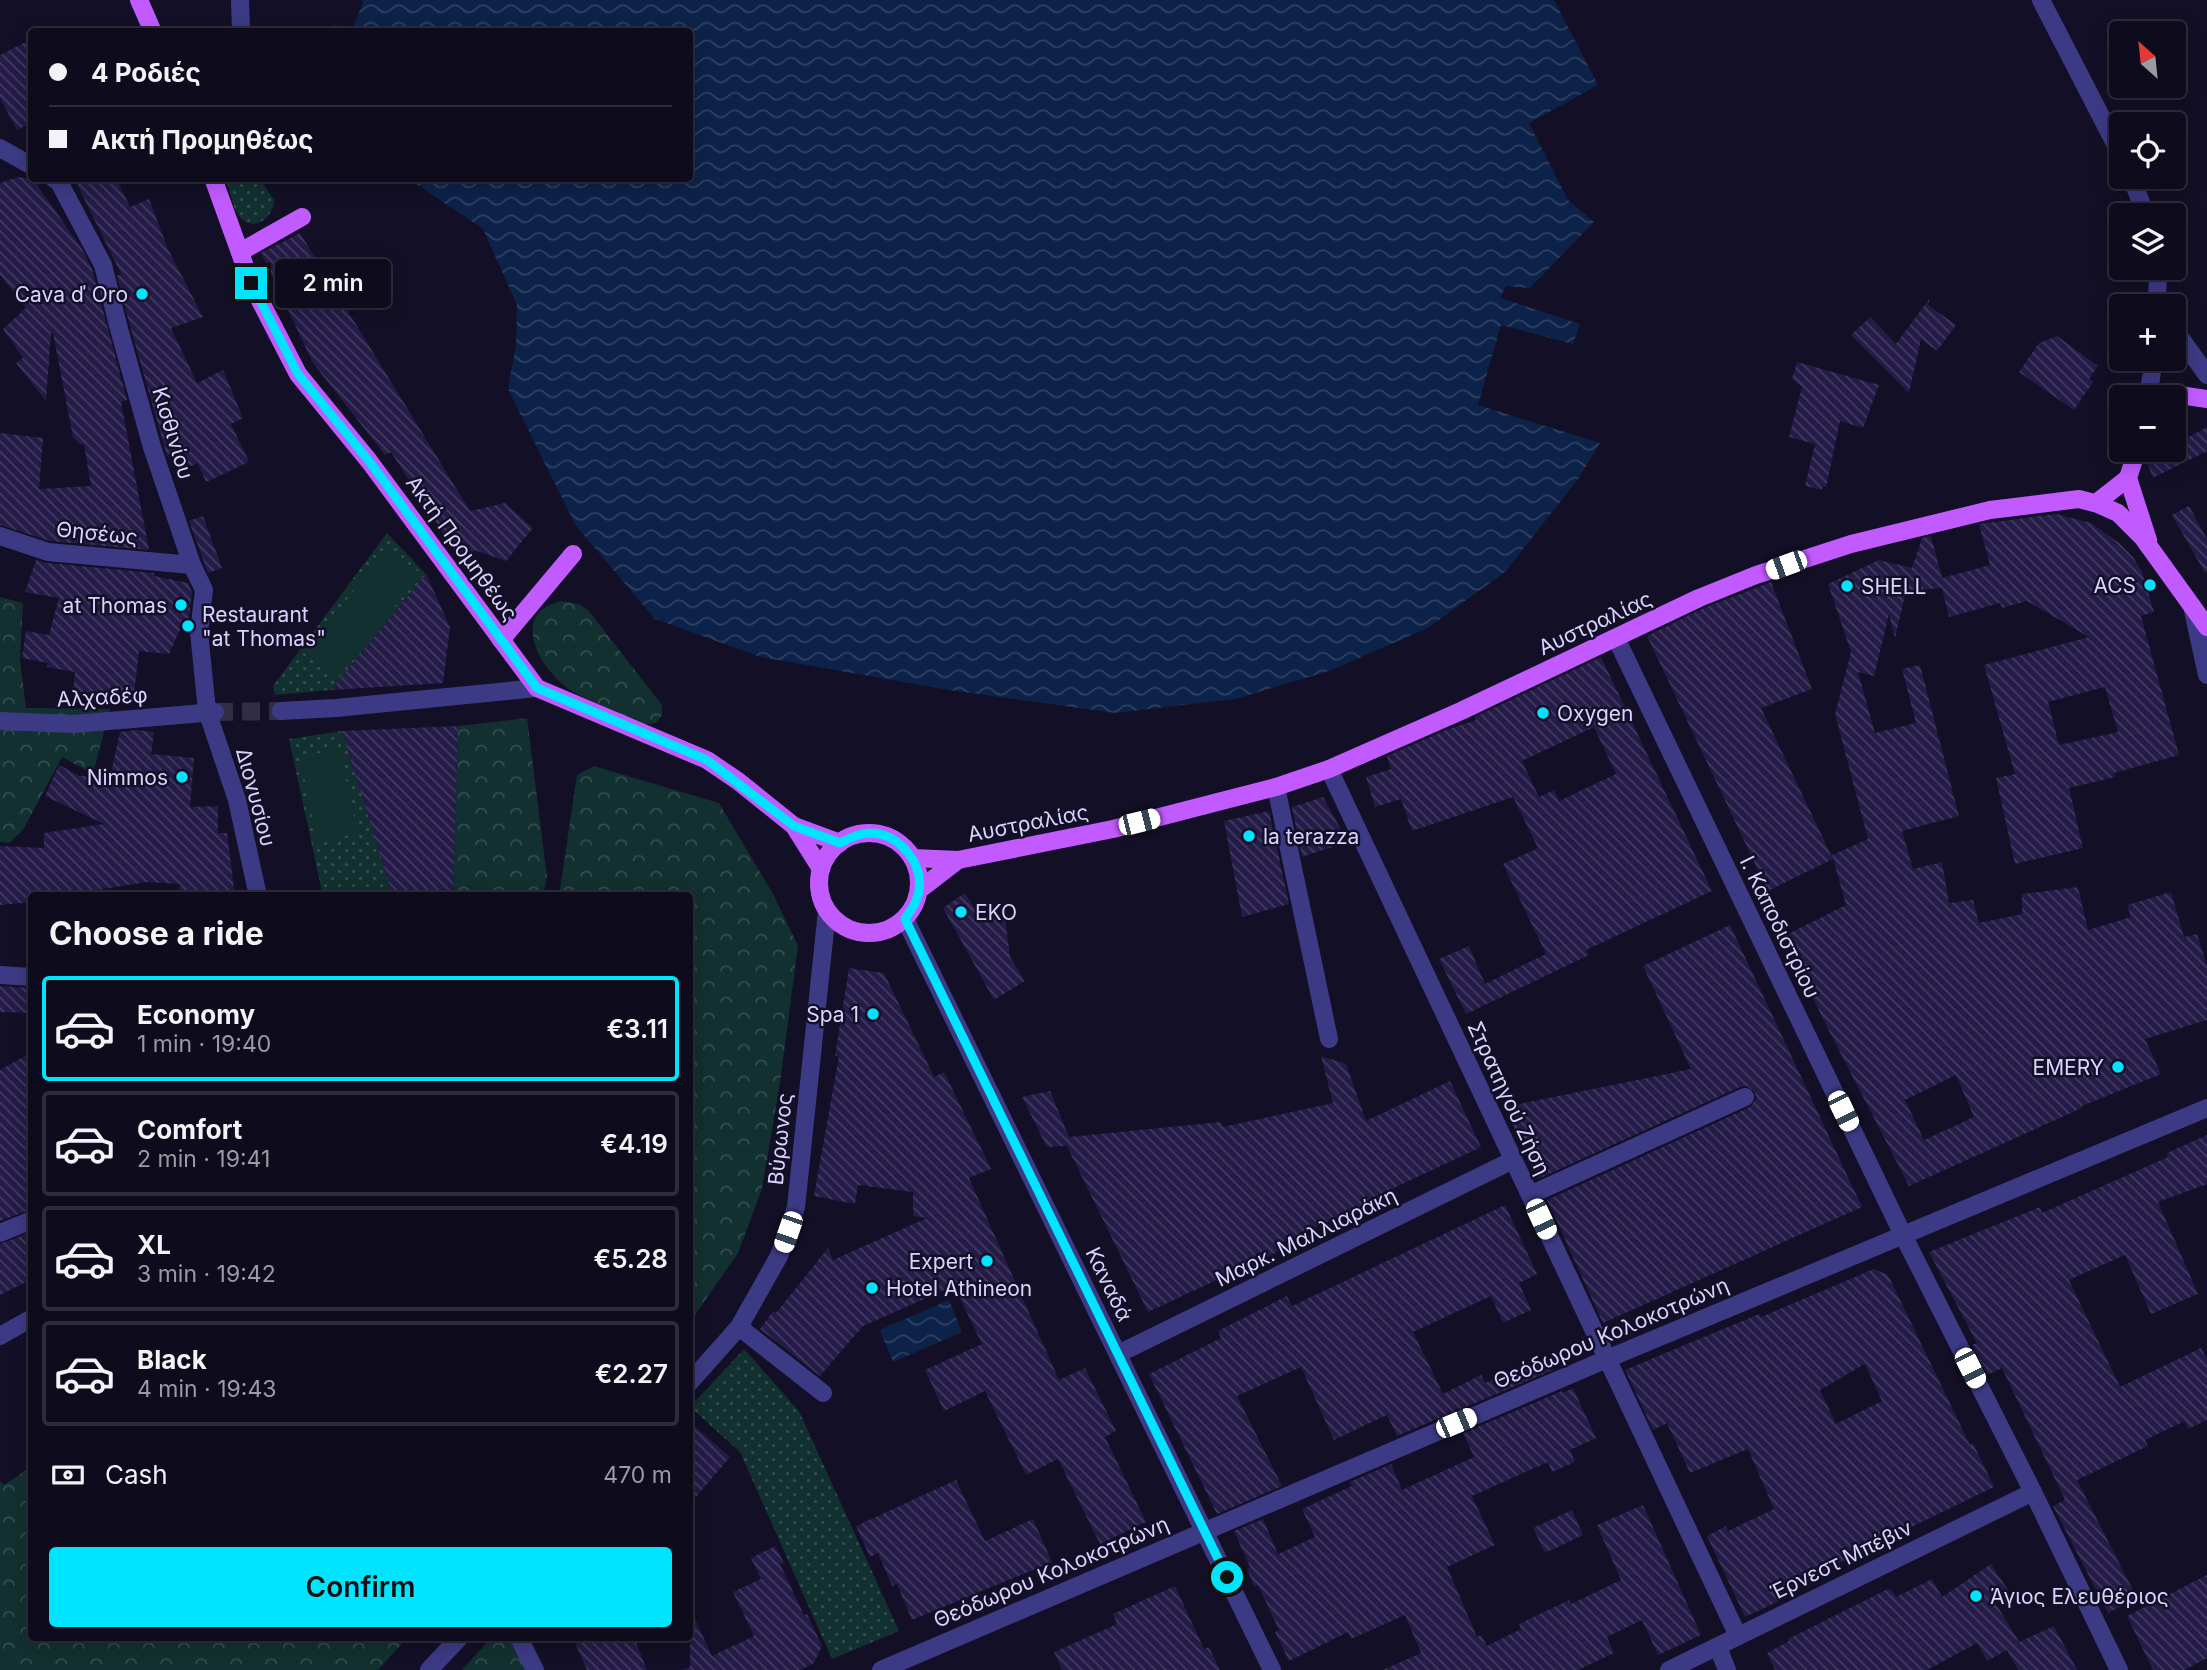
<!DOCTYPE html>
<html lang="en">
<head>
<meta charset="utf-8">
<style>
  :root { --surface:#0e0b1c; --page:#1c1929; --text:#f1f3f6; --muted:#9b9ba3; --line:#2e2b3b; --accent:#00e5ff }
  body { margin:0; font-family:Inter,sans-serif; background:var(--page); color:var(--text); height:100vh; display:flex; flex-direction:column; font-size:26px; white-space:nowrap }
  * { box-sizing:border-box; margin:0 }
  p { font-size:23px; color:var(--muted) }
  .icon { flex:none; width:38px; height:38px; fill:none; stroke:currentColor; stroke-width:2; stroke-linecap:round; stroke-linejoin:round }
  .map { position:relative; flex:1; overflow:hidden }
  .details { position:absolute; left:28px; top:892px; width:665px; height:749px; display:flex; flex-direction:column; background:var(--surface); border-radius:7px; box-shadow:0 4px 18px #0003,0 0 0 2px var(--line) }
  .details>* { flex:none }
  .banner { position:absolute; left:28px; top:28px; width:665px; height:154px; border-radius:7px; box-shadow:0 4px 18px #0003,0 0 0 2px var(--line); display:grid; align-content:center; height:154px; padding:0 21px; background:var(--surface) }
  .needle { width:46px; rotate:333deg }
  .fabs { position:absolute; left:2109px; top:21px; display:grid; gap:14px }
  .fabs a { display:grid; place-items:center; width:77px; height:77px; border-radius:7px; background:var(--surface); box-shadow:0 4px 18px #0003,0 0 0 2px var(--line); font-size:35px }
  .end { position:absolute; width:32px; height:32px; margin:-16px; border:9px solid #00e5ff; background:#111; box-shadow:0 0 0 4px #111 }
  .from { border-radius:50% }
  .bubble { position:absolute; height:49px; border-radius:7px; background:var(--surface); box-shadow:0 4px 18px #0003,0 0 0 2px var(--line); font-size:23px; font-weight:600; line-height:49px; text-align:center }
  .car { position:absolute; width:21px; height:42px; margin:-21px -10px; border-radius:9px; box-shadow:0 0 5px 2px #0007; background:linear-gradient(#fff 24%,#345 0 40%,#fff 0 76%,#345 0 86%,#fff 0) }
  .banner b { display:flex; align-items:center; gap:24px; height:66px; font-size:26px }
  .banner b+b { border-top:2px solid var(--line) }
  .banner i { width:18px; height:18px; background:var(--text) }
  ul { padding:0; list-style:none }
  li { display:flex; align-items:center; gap:21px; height:105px; margin:0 14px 10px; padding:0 7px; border:4px solid var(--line); border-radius:7px }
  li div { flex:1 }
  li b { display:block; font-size:26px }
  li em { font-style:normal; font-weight:600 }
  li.active { border-color:var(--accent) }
  li>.icon { width:63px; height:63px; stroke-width:1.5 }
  h2 { padding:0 21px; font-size:32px; line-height:84px }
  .pay { display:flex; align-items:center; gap:18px; height:77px; padding:0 21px; font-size:26px }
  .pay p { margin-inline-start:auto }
  .action { display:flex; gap:14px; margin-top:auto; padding:14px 21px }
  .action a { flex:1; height:80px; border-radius:7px; background:var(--accent); color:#111; font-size:28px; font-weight:600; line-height:80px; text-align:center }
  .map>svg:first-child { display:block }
  .grass { fill:url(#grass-dots) }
  .park { fill:url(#park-crowns) }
  .pitch { fill:#12302f }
  .water { fill:url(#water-waves) }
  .building { fill:url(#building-back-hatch); fill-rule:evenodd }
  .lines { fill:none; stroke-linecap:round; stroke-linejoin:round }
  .minor-tunnel { stroke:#312d47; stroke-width:18; stroke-dasharray:18 9; stroke-linecap:butt }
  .minor { stroke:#3d3a85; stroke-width:18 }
  .major { stroke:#c25bff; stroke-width:18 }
  .route { stroke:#00e5ff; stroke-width:9 }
  .poi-dot { fill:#00e5ff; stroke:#130f26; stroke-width:2.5 }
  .labels { text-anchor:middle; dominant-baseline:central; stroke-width:5; stroke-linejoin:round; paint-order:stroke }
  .poi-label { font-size:21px; fill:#d9d4ff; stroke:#130f26; text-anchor:end }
  .street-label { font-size:21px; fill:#d9d4ff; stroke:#130f26 }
</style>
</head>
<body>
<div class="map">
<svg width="2207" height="1670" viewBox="0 0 2207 1670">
  <defs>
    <pattern id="grass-dots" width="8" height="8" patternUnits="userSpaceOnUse" patternTransform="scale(1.75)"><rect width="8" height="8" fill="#12302f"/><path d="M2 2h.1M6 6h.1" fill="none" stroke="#344d4e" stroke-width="1.8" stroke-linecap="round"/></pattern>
    <pattern id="park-crowns" width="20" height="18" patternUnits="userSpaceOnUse" patternTransform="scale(1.75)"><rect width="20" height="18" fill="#12302f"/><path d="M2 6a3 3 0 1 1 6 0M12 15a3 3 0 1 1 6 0" fill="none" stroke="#344d4e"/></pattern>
    <pattern id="water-waves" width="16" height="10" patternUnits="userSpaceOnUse" patternTransform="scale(1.75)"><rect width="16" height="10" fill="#0c2248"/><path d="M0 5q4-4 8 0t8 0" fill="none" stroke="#2f4163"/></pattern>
    <pattern id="building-back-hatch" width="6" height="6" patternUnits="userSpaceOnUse" patternTransform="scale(1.75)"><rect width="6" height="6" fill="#241b47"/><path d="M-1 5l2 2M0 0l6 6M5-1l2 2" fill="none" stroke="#433b63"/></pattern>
  </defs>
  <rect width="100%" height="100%" fill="#130f26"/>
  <g class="grass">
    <path d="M226,179H260L274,200C274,217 254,234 239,216C232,207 230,190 226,179Z"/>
    <path d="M387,533L426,574L331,690L275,695L273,686Z"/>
    <path d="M342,731L393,896H323L289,739Z"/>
    <path d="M744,1349L799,1411L899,1631L832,1659L740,1452L690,1407Z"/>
  </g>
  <g class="park">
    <path d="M0,597L23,603L20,660L26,708L110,709L93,774L62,757L23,830L9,843L0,842Z"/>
    <path d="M561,601L579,604L588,610L662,705V715L656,723C642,728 629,718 616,712C602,705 585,699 572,691C541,672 507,614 561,601Z"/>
    <path d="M527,718L547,877L543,896H453L458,726Z"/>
    <path d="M594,766L719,803L773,894L798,946L780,1083L762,1189L738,1253L690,1322V896H559L577,775Z"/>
    <path d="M31,1467L32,1638H407L378,1670H0V1481L4,1485Z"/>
    <path d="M491,1638C520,1638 518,1646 529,1670H462Z"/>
  </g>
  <g class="pitch">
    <path d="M388,548L421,574L337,679L304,653Z"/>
    <path d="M339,749L358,833L318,842L300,757Z"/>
  </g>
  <g class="water">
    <path d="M361,0H1554L1598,85L1529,123L1568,200L1594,222L1530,288L1506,286L1500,298L1580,324L1573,344L1501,325L1478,405L1600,443L1578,479L1506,571L1428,628L1329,671L1235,699L1115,713L949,690L761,657L655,619L576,526L508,389L516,344L517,305L483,229L409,179L690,178V32L321,31L334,25L352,29L363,3Z"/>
    <path d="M949,1300L962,1332L893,1362L880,1330Z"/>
  </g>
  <g class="building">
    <path d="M32,39V122L17,130L0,98V55Z"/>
    <path d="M18,177L33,179L82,249L92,269L127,400L121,402L149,550L50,541L0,525V433L43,438L39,489L91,486L84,444L80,445L73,437L53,333H51L46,401L16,363L23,358L3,329L26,308L0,275V183Z"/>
    <path d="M74,178H116L130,207L149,199L168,249L203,317L171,328L197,383L223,370L243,418L231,424L249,462L206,482L198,463L186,468L178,450L167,456L130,326L117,276L121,274Z"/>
    <path d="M300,233L470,511L505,503L533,528L506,561L474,550L466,569L391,452L385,455L313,363L261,253Z"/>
    <path d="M1930,298L1928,305L1956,325L1937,351L1921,339L1909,393L1851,335L1870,317L1896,344Z"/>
    <path d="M2057,336L2098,366L2089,379L2093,382L2074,410L2019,372L2039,343Z"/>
    <path d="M1797,362L1879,385L1863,428L1840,421L1826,487L1823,486L1822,490L1805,486L1815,444L1789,437L1802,387L1792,379Z"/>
    <path d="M2207,427V451L2153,478L2146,460L2165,450H2174V445Z"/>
    <path d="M2189,506L2207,539V572L2205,573L2172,515Z"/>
    <path d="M2056,514L2091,523L2119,543L2133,557L2142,572L2154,612L2141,616L2179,755L2114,773L2115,777L2069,788L2083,848L2015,864L1996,778L2015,774L1984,665L2089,637L2027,601L2002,608L2000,603L1949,617L1942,588L1906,591L1895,638L1889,614L1874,676L1858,672L1875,733L1916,723L1902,669L1920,665L1959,816L1902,831L1913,869L1942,862L1949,903L1973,900L1979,923L2022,914V894L2078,887L2088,930L2131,917L2127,905L2171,892L2184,937L2197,934L2207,966V1020L2145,1039L2161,1074L2082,1106V1108L1909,1186L1826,1025L1807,986L1813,984L1788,934L1846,905L1832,855L1868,839L1835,714L1851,652L1828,584L1879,560L1912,568L1922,538L1931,536L1942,578L1990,565L1979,524ZM2105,687L2118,732L2059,745L2048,702ZM1956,1075L1974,1117L1924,1140L1905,1100Z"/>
    <path d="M203,516L222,568L208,573L189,521Z"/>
    <path d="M36,560L47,563L154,573V576L188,583L192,592L188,626L182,625L169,654L139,651L133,703L106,700V695L73,691L75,672L47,667L48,663L22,658L26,631L49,635L59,598L25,592Z"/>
    <path d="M426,574L450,627L443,683L331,690Z"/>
    <path d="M1771,582L1812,689L1761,708L1833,859L1768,891L1647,636L1704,608Z"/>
    <path d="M1601,657L1712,891L1586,950L1589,955L1466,1014L1439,959L1469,946L1485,984L1546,954L1503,864L1538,848L1513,797L1412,831L1401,799L1375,807L1366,777L1391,769L1387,756L1446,730L1476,720L1475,717ZM1594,727L1616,774L1559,801L1554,790L1539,797L1522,761Z"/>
    <path d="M458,726L453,896H393L342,731Z"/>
    <path d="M137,730L154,732L151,754L194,758L190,807L218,806V833H227L235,896H178L180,884L147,882L59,896H32V902L0,905V846L44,848V833L104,824L45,796L59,765L80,776L110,777L120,732Z"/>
    <path d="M1323,797L1348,842L1302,857L1292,807Z"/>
    <path d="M1269,811L1289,904L1242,917L1224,821Z"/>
    <path d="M965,893L981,919L1005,916L1010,957L1025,981L994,1000L943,908Z"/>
    <path d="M1730,925L1862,1207L1603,1323L1547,1200L1750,1107L1756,1099L1755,1092L1747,1086L1740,1087L1538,1179L1505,1107L1691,1069L1643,966Z"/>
    <path d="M849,968L884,973L934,1077L944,1072L991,1169L969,1178L1059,1380L1085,1368L1116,1431L1105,1437L1146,1522L1100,1544L1058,1459L1026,1475L985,1391L944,1411L925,1370L982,1344L954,1286L863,1326L820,1376L760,1329L773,1311L776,1313L828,1248L833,1260L927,1218L913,1216V1192L858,1185L855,1204L814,1196L839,1056H835Z"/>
    <path d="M0,986L32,988V1013L0,1012Z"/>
    <path d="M32,1052V1209L0,1221V1070Z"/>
    <path d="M1321,1056L1346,1064L1366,1121L1450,1081L1481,1147L1364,1202L1365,1205L1280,1243L1283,1249L1148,1312L1067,1146L1047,1147L1022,1097L1050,1091L1069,1137L1221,1122L1223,1127L1333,1103Z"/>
    <path d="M2207,1135V1184L2158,1202L2198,1294L2151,1314L2125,1255L2069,1280L2120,1387L2201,1348L2207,1359V1420L2188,1429L2185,1421L2145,1440L2148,1446L2077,1480L2137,1598L2108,1613L2053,1506L2065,1500L2002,1368L1987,1375L1972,1345L1977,1343L1929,1252L2040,1207L2042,1213L2168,1157L2167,1153Z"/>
    <path d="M1505,1205L1537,1274L1519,1283L1531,1310L1503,1323L1491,1296L1413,1332L1443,1394L1481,1375L1485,1383L1547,1357L1553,1370L1397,1436L1387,1415L1334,1440L1301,1367L1237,1396L1282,1486L1217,1514L1149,1374L1221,1338L1218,1331L1287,1296L1292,1306Z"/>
    <path d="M32,1232V1279L0,1295V1244Z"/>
    <path d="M1874,1269L1888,1275L1970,1445L1973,1443L1994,1487L1870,1547L1776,1596L1779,1601L1745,1617L1707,1536L1726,1526L1728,1531L1774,1509L1748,1449L1690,1473L1667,1423L1653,1430L1625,1370L1759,1314L1761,1317ZM1865,1364L1882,1401L1836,1424L1820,1390Z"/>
    <path d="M1573,1388L1596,1438L1570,1450L1575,1462L1552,1472L1548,1462L1472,1496L1495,1545L1447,1567L1477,1637L1481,1635L1487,1646L1521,1629L1519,1624L1569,1600L1571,1604L1621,1580L1597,1525L1643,1505L1701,1635L1658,1655L1642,1620L1607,1637L1614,1653L1578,1670H1383L1421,1653L1405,1615L1351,1639L1348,1632L1289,1661L1275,1632L1279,1630L1258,1585L1254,1586L1247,1569L1250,1567L1234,1531L1263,1519L1278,1554L1315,1537L1302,1509L1352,1486L1350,1482L1391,1464L1402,1490L1474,1457L1463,1433L1562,1391L1563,1393Z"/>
    <path d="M690,1422L730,1457L690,1504Z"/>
    <path d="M956,1480L985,1541L1033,1519L1052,1562L912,1620L897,1584L892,1586L878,1553L870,1557L856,1526Z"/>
    <path d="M1572,1510L1583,1535L1545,1553L1533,1528Z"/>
    <path d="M775,1546L784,1563L780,1564L804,1615L807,1614L822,1646L814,1663L800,1670H683L690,1667V1608L712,1656L754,1636L733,1592L761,1579L751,1558Z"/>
    <path d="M1991,1564L2008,1590L1993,1599L2019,1642L2054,1626L2077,1670H2018L2007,1650L1987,1661L1977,1643L1927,1670H1775L1767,1653L1789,1641L1788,1639L1890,1588L1896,1597L1932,1579L1942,1597Z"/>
    <path d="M2207,1575V1658L2184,1670H2153L2127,1616Z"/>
    <path d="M1175,1586L1204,1649L1209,1647L1220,1670H1062L1054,1652L1117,1624L1113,1614Z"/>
    <path d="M573,1638H634L647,1670H587Z"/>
  </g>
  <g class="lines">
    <path class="minor-tunnel" d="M215,712L281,711"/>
    <g class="minor">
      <path d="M240,0L241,32"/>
      <path d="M2041,0L2121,155"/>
      <path d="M0,148L32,166"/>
      <path d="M2131,177L2146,215"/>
      <path d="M53,178L59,182L103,265L119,329L152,447L192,565L204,590L199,632L207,711L237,800L258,896"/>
      <path d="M2157,306L2158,268"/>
      <path d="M2174,329L2207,375"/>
      <path d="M2148,397L2154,359"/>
      <path d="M0,536L48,552L192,565"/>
      <path d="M2192,606L2207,675"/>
      <path d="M1616,638L1903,1235L2033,1492L2119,1670"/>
      <path d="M281,711L336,708L537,688"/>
      <path d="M0,721L74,724L215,712"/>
      <path d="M1329,769L1738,1636"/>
      <path d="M1276,787L1329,1039"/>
      <path d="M905,919L1272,1670"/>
      <path d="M0,975L32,977"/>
      <path d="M1530,1195L1745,1097"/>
      <path d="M0,1233L32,1220"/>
      <path d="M739,1327L823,1393"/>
      <path d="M0,1336L32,1318"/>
      <path d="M1118,1354L1513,1160"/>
      <path d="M690,1382L739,1327L779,1256L796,1207L827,911"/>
      <path d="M519,1638L535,1670"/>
      <path d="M1718,1647L1727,1670"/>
      <path d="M429,1670L459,1638"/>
      <path d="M881,1670L1607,1359L2207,1108"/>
      <path d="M1669,1670L2033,1492"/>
    </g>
    <g class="major">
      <path d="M139,0L153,32"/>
      <path d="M213,178L251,283L298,374L369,461L537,688L707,760L738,781L794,826L821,869"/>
      <path d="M240,252L302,217"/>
      <path d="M2160,397L2173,394L2207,399"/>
      <path d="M2137,450L2128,478L2148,540"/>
      <path d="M2096,503L2128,478"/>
      <path d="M501,640L573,554"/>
      <path d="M794,826L840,843"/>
      <circle cx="869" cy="883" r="50"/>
      <path d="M913,858L958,860L1113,829L1276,787L1329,769L1461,711L1699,598L1756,575L1851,544L1990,510L2079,499L2098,504L2118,513L2143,538L2207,627"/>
      <path d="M919,890L958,860"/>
    </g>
  </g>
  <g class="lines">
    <path class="route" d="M251,283L298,374L369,461L537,688L707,760L794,826L840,843C850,838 860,833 871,833C899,834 923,862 919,890C918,901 911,910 905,919L1227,1577"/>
  </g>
  <g class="poi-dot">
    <circle cx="142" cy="294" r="7"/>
    <circle cx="2150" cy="585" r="7"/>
    <circle cx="1847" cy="586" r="7"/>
    <circle cx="181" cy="605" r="7"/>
    <circle cx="188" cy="626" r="7"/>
    <circle cx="1543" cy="713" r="7"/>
    <circle cx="182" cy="777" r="7"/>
    <circle cx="1249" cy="836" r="7"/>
    <circle cx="961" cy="912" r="7"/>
    <circle cx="873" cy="1014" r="7"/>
    <circle cx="2118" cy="1067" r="7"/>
    <circle cx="987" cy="1261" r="7"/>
    <circle cx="872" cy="1288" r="7"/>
    <circle cx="1976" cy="1596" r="7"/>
  </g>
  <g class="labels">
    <g class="poi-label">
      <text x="128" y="294">Cava ď Oro</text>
      <text x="2136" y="585">ACS</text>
      <text x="1861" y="586" text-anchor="start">SHELL</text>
      <text x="167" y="605">at Thomas</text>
      <text x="202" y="614" text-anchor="start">Restaurant<tspan x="202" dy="24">"at Thomas"</tspan></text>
      <text x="1557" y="713" text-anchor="start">Oxygen</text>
      <text x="168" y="777">Nimmos</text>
      <text x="1263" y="836" text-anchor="start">la terazza</text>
      <text x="975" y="912" text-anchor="start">EKO</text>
      <text x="859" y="1014">Spa 1</text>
      <text x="2104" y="1067">EMERY</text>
      <text x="973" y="1261">Expert</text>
      <text x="886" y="1288" text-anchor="start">Hotel Athineon</text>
      <text x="1990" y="1596" text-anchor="start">Άγιος Ελευθέριος</text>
    </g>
    <g class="street-label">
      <text transform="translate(173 433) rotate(73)">Κισθινίου</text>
      <text transform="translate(97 533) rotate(6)">Θησέως</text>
      <text transform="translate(462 548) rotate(54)">Ακτή Προμηθέως</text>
      <text transform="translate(1595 623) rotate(-25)">Αυστραλίας</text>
      <text transform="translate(102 697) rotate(-3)">Αλχαδέφ</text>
      <text transform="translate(256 797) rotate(75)">Διονυσίου</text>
      <text transform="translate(1028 823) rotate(-11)">Αυστραλίας</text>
      <text transform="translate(1780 927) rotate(64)">Ι. Καποδιστρίου</text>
      <text transform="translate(1509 1098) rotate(65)">Στρατηγού Ζήση</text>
      <text transform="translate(780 1139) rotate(-84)">Βύρωνος</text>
      <text transform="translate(1306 1237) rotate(-26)">Μαρκ. Μαλλιαράκη</text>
      <text transform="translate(1109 1284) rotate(64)">Καναδά</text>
      <text transform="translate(1611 1333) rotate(-23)">Θεόδωρου Κολοκοτρώνη</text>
      <text transform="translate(1841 1560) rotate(-26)">Έρνεστ Μπέβιν</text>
      <text transform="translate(1051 1572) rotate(-23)">Θεόδωρου Κολοκοτρώνη</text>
    </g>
  </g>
</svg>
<div class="fabs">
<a><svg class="needle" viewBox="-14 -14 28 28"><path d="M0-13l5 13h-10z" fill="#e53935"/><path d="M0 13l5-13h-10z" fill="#9b9ba3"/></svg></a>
<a><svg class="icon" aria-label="locate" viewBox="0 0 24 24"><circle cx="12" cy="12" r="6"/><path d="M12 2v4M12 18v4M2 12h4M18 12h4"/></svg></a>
<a><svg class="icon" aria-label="layers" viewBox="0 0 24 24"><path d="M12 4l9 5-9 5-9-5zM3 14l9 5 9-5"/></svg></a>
<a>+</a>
<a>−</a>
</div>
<i class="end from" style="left:1227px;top:1577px"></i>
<i class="end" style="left:251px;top:283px"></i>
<div class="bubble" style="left:275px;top:259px;width:116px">2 min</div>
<i class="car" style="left:1786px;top:565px;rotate:250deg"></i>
<i class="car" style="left:1139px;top:822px;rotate:76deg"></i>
<i class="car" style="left:1843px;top:1111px;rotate:154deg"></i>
<i class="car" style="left:1541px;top:1219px;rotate:155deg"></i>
<i class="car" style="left:788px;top:1232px;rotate:199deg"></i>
<i class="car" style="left:1970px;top:1368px;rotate:153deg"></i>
<i class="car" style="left:1456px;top:1423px;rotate:67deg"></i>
<div class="banner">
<b><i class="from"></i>4 Ροδιές</b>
<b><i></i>Ακτή Προμηθέως</b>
</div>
<section class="details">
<h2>Choose a ride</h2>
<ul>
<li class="active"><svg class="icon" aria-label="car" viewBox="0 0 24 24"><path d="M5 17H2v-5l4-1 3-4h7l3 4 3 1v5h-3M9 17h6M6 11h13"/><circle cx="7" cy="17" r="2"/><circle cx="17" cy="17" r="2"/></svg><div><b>Economy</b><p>1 min · 19:40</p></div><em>€3.11</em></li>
<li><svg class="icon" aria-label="car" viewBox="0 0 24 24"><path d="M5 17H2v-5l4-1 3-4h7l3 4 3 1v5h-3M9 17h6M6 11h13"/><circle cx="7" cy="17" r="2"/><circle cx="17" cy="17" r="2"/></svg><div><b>Comfort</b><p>2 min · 19:41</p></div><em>€4.19</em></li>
<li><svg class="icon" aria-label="car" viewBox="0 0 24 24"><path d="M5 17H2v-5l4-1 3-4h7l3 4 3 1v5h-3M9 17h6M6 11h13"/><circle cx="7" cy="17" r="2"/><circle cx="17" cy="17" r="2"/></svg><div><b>XL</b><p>3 min · 19:42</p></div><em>€5.28</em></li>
<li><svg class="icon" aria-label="car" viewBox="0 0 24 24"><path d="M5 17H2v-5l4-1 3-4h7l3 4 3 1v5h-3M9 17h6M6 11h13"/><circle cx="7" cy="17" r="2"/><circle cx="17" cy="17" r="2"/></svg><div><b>Black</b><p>4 min · 19:43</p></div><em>€2.27</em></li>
</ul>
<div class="pay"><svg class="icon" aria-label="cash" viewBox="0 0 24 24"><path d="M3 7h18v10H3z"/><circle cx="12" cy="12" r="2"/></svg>Cash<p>470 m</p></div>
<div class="action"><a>Confirm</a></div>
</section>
</div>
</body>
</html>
